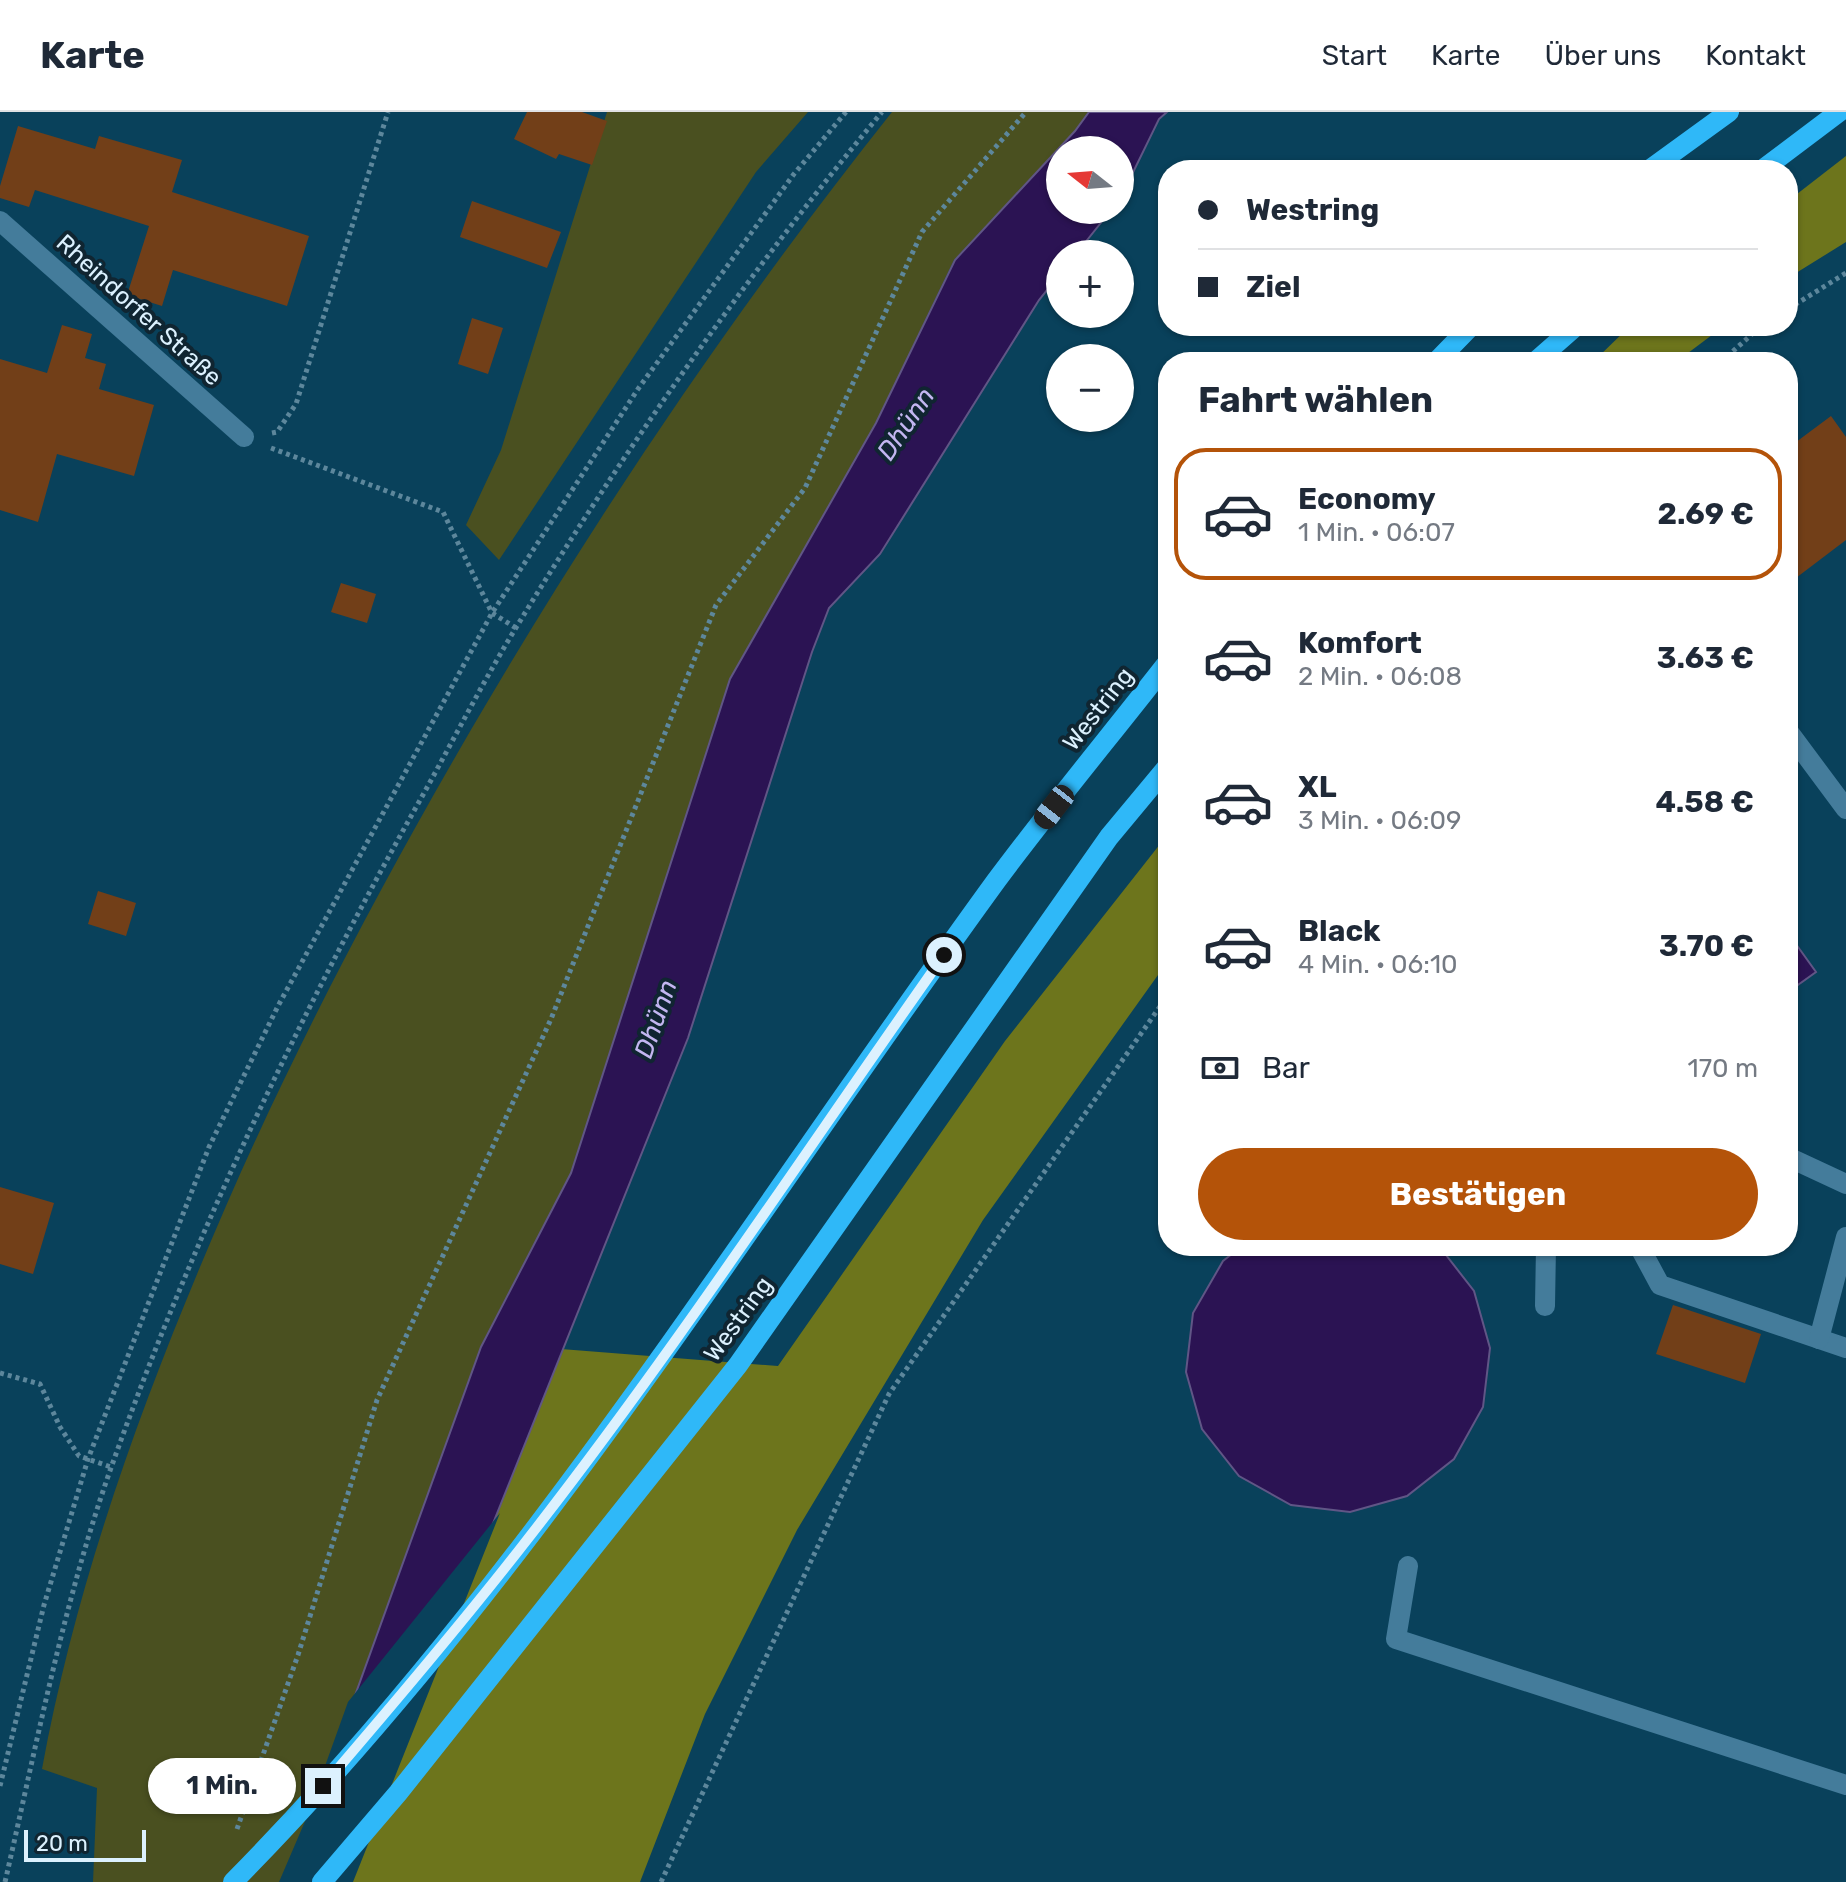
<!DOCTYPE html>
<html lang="de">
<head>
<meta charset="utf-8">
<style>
  :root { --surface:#fff; --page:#f6f6f7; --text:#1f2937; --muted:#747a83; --line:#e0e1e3; --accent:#b45309 }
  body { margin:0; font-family:Rubik,sans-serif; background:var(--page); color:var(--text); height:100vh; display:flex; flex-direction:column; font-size:30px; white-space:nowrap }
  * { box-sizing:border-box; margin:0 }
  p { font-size:26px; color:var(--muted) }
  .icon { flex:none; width:44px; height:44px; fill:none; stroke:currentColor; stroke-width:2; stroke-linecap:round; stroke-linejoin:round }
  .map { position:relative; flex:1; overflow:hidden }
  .drawer { position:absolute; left:1158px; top:240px; width:640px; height:904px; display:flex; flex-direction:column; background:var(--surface); border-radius:32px; box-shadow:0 2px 6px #0004 }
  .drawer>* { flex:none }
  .hud { position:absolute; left:1158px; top:48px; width:640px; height:176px; border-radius:32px; box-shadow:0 2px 6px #0004; display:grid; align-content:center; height:176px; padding:0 40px; background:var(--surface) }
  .needle { width:52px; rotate:287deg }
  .fabs { position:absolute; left:1046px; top:24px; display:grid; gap:16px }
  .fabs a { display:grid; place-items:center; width:88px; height:88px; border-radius:50%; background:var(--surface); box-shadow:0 2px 6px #0004; font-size:40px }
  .scale { position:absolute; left:24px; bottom:20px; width:122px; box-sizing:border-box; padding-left:8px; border:4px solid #dcf1fe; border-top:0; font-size:22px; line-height:28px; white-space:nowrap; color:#dcf1fe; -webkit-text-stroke:6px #102531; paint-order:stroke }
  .end { position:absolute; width:36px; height:36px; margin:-18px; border:10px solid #dcf1fe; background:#111; box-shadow:0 0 0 4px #111 }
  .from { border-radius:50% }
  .bubble { position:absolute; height:56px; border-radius:28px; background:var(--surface); box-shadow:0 2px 6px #0004; font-size:26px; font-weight:700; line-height:56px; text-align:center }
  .car { position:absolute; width:24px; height:48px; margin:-24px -12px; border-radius:10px; box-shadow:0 0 6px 2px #0007; background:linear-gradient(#222 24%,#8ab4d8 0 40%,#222 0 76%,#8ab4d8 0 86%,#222 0) }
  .hud b { display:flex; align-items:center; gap:28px; height:76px; font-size:30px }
  .hud b+b { border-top:2px solid var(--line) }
  .hud i { width:20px; height:20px; background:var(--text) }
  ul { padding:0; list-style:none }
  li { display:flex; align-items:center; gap:24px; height:132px; margin:0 16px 12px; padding:0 24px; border:4px solid transparent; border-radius:32px }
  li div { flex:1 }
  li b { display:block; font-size:30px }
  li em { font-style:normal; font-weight:700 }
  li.selected { border-color:var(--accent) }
  li>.icon { width:72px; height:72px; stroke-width:1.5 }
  h2 { padding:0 40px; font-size:36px; line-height:96px }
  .pay { display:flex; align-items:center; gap:20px; height:88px; padding:0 40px; font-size:30px }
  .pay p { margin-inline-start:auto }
  .action { display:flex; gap:16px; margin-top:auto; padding:16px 40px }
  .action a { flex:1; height:92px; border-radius:48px; background:var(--accent); color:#fff; font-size:32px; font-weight:700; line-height:92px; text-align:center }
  header { display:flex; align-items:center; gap:48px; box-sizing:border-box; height:112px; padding:0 40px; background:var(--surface); border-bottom:2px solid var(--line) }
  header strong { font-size:38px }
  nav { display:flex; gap:44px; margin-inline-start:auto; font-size:28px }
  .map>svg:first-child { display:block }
  .green { fill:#4a5020 }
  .forest { fill:#6d751c }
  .water { fill:#2b1353; stroke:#605686; stroke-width:2 }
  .pier { fill:#09415b }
  .building { fill:#723f18 }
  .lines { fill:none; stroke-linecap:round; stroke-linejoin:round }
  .path { stroke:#5d879c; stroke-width:5; stroke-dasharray:4 4; stroke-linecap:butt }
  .minor { stroke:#447c9b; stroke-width:20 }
  .major { stroke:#2fb8f8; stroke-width:20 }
  .route { stroke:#dcf1fe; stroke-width:10 }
  .labels { text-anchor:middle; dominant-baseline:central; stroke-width:8; stroke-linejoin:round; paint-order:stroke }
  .street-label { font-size:24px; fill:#dcf1fe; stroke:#102531 }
  .water-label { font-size:26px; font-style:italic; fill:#c3b6f1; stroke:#102531 }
</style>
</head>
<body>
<header>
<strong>Karte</strong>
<nav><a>Start</a><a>Karte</a><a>Über uns</a><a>Kontakt</a></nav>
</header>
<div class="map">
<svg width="1846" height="1770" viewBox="0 0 1846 1770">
  <rect width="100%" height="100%" fill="#09415b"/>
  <g class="green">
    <path d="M607,0H808L756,60L499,448L466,413L501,338Z"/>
    <path d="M892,0H1089L1075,19L954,148L876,311L730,567L571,1061L481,1235L310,1708L283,1770H93L97,1676L42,1657C78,1461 147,1276 226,1094C298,929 382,771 472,616C599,399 736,196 892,0Z"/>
  </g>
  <g class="forest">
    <path d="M1846,44V130L1788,166V89Z"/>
    <path d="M1630,214H1724L1676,250H1593Z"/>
    <path d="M1168,722V849L983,1108L797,1418L705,1602L640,1770H349L561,1237L778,1254L1005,929Z"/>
  </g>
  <g class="water">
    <path d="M1089,0H1167L1159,7L1120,87V38H1060V98H1111L1076,142H1060V162L1039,188L880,442L829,496L812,540L688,926L349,1770H283L310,1708L481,1235L571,1061L730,567L876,311L955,148L1075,19Z"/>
    <path d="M1788,821L1816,860L1788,880Z"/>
    <path d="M1242,1134H1439L1474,1179L1490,1236L1483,1295L1454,1347L1407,1384L1350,1400L1291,1393L1239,1364L1202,1317L1186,1260L1193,1201L1223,1149Z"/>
  </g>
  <path class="pier" d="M500,1401L353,1770H279L306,1707L348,1590Z"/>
  <g class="building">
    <path d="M527,0H582L607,9L592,53L559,42L556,47L514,27Z"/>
    <path d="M18,14L95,37L99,24L182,48L172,80L309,124L287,194L173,158L162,194L127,183L149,114L35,78L29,95L0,86V74Z"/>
    <path d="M472,89L561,120L547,156L460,125Z"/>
    <path d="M472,206L503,216L488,262L458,252Z"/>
    <path d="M62,213L92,222L85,246L106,252L99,277L154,293L134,364L57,342L38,410L0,398V247L47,261Z"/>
    <path d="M1831,304L1846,325V428L1788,472V336Z"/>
    <path d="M341,471L376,482L367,511L331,500Z"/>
    <path d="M98,779L136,791L126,824L88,812Z"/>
    <path d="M0,1075L54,1091L33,1162L0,1152Z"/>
    <path d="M1673,1193L1761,1222L1745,1271L1656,1242Z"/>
  </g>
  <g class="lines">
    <g class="path">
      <path d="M1788,197L1846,161"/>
      <path d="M1721,250L1761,214"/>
      <path d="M272,321L277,320L296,292L388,0"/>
      <path d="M271,336L443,400L492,501L516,516"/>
      <path d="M0,1261L40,1272L60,1315L79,1344L111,1355"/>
      <path d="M0,1674L44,1493L88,1347L209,1035L278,894L492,501L638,277L794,62L846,0"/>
      <path d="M237,1717L298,1543L377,1288L551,907L716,493L805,376L922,120L1026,0"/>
      <path d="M5,1770C37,1631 64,1488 112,1353C195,1120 303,896 424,681C455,625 484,568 517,514C626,335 748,161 882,0"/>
      <path d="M661,1770L889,1282L1168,883"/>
    </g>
    <g class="minor">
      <path d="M0,109L244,325"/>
      <path d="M1788,619L1846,697"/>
      <path d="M1788,1045L1846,1072"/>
      <path d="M1639,1134L1660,1173L1846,1236"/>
      <path d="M1545,1194L1546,1134"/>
      <path d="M1819,1227L1846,1125"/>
      <path d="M1408,1454L1396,1527L1846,1673"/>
    </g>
    <g class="major">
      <path d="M1649,58L1729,0"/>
      <path d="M1762,58L1839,0"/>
      <path d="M1436,250L1471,214"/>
      <path d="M1535,250L1576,214"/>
      <path d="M233,1770C529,1470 749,1108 996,769C1051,695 1111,623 1168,550"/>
      <path d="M322,1770L398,1681L738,1253L1109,725L1168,654"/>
    </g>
  </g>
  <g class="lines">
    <path class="route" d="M323,1674C391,1595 459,1515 523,1433C672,1243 805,1040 944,843"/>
  </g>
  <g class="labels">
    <g class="street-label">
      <text transform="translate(139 198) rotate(42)">Rheindorfer Straße</text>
      <text transform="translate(1098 597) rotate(-52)">Westring</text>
      <text transform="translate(738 1207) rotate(-54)">Westring</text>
    </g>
    <g class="water-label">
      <text transform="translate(906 312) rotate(-56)">Dhünn</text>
      <text transform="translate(656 907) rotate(-71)">Dhünn</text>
    </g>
  </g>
</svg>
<div class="fabs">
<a><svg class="needle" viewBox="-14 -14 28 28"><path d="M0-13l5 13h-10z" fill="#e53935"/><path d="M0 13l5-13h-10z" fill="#747a83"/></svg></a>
<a>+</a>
<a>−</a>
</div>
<div class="scale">20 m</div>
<i class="end from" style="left:944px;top:843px"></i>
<i class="end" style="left:323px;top:1674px"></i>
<div class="bubble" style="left:148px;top:1646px;width:148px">1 Min.</div>
<i class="car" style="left:1054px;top:695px;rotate:218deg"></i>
<div class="hud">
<b><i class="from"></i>Westring</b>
<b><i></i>Ziel</b>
</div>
<section class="drawer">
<h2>Fahrt wählen</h2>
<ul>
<li class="selected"><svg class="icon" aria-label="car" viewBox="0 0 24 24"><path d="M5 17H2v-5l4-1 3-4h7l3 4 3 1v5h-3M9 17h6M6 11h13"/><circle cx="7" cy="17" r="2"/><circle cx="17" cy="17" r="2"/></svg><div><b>Economy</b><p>1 Min. · 06:07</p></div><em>2.69 €</em></li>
<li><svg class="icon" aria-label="car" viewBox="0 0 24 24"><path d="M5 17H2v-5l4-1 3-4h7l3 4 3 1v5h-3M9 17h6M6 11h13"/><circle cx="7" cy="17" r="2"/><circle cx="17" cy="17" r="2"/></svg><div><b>Komfort</b><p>2 Min. · 06:08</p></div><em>3.63 €</em></li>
<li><svg class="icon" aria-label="car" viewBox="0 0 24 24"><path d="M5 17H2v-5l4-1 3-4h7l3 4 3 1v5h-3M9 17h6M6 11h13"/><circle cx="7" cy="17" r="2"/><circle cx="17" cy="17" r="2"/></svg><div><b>XL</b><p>3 Min. · 06:09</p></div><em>4.58 €</em></li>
<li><svg class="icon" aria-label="car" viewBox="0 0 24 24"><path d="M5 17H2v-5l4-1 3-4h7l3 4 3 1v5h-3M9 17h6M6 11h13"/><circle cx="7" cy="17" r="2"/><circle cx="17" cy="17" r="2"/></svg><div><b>Black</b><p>4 Min. · 06:10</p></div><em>3.70 €</em></li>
</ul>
<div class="pay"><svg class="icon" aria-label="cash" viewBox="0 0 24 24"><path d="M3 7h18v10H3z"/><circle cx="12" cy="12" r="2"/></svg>Bar<p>170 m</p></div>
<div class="action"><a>Bestätigen</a></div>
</section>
</div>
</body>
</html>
